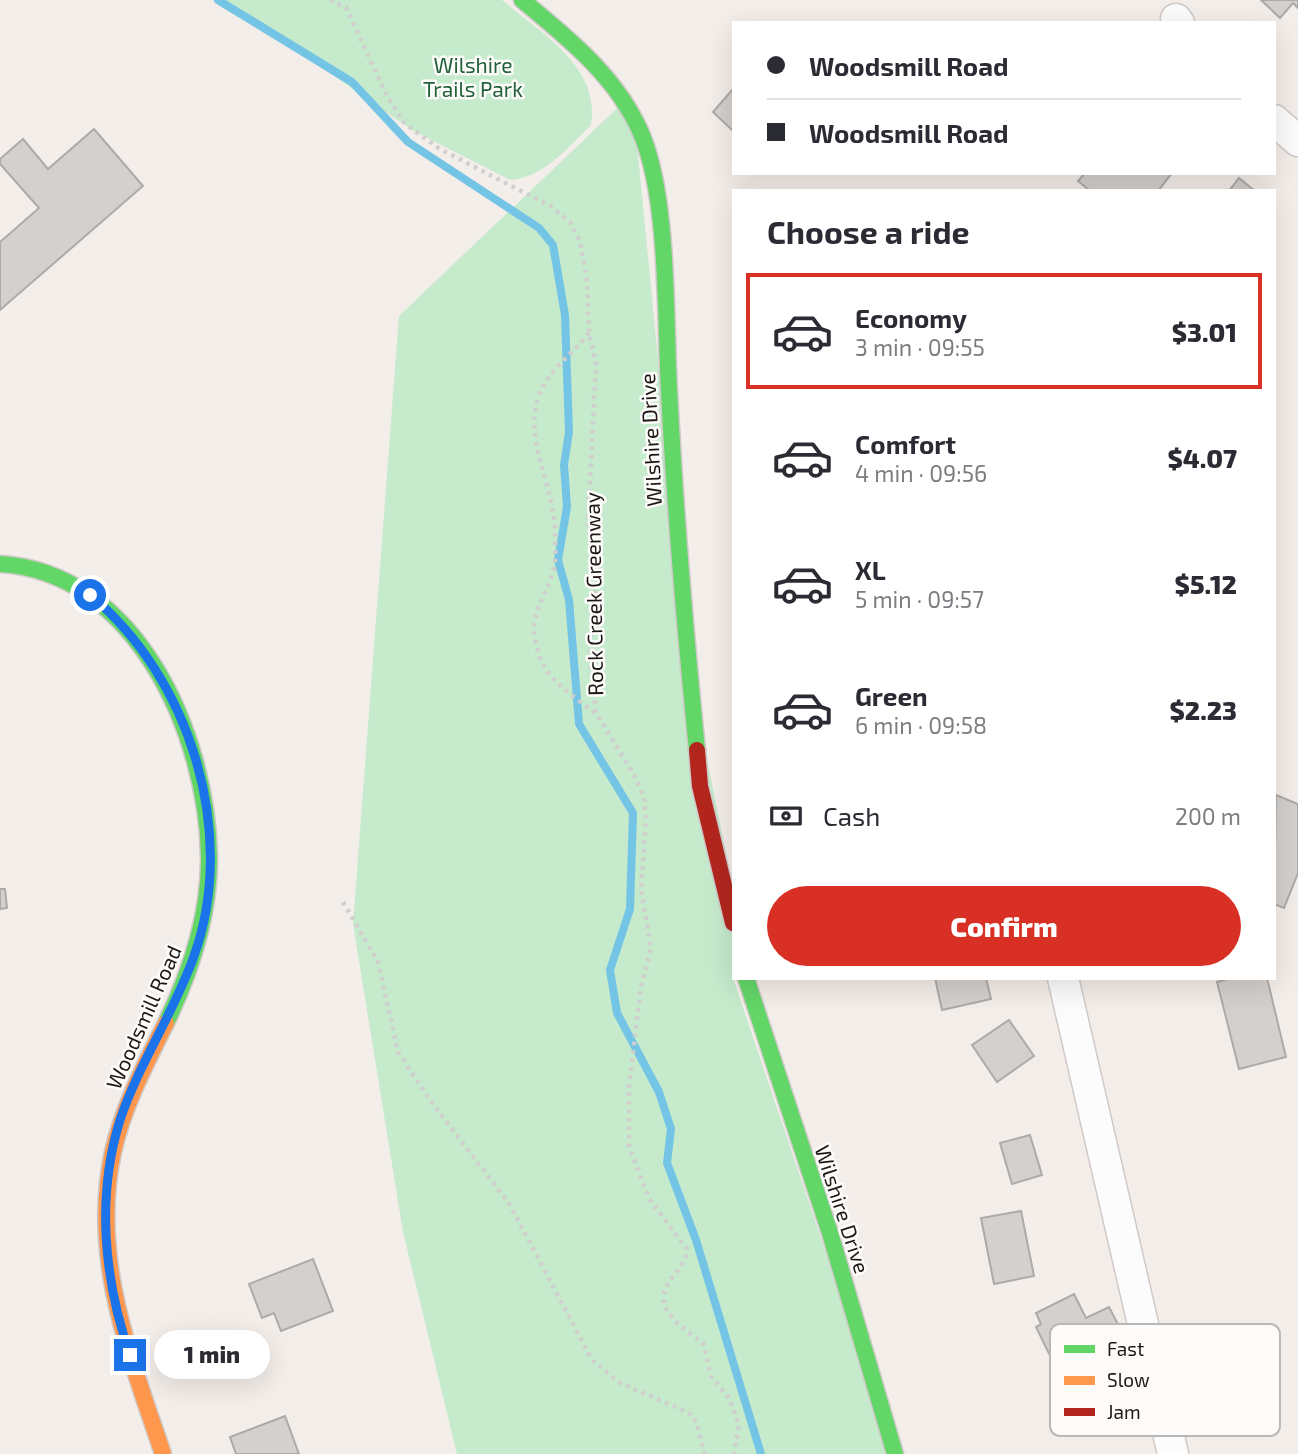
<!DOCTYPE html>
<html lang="en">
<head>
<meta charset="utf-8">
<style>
  :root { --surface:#fff; --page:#f7f7f7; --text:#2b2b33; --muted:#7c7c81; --line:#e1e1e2; --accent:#d93025 }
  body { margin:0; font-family:"Exo 2",sans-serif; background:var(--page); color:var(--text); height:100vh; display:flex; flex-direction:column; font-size:26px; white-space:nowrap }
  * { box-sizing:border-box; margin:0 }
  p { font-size:23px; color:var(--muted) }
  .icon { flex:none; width:38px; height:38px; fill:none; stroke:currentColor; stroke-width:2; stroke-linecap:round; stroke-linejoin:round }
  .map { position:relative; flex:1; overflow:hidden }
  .panel { position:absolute; left:732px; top:189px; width:544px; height:791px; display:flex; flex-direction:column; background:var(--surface); border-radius:0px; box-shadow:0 7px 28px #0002 }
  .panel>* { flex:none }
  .guide { position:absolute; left:732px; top:21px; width:544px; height:154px; border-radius:0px; box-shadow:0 7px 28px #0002; display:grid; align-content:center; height:154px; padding:0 35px; background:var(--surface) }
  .end { position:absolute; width:32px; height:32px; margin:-16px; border:9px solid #1a73e8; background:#fff; box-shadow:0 0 0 4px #fff }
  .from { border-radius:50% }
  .bubble { position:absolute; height:49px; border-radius:24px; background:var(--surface); box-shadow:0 7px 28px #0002; font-size:23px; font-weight:800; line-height:49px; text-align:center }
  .guide b { display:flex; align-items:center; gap:24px; height:66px; font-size:26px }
  .guide b+b { border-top:2px solid var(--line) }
  .guide i { width:18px; height:18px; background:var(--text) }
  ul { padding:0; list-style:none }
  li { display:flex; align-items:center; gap:21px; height:116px; margin:0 14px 10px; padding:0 21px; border:4px solid transparent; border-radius:0px }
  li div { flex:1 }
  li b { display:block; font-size:26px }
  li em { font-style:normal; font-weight:800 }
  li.on { border-color:var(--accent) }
  li>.icon { width:63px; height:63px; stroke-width:1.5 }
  h2 { padding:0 35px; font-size:32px; line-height:84px }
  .pay { display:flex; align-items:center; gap:18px; height:77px; padding:0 35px; font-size:26px }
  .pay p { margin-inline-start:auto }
  .action { display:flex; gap:14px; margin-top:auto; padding:14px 35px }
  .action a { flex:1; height:80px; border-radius:42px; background:var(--accent); color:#fff; font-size:28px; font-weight:800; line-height:80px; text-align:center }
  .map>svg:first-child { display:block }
  .green { fill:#c5eacc }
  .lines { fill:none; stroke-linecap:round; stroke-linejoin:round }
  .stream { stroke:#74c4e5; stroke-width:8 }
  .building { fill:#d4d0cd; stroke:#aeaaa7; stroke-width:2 }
  .street-casing { stroke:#cfcac7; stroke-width:33 }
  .fast-casing { stroke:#cfcac7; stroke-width:19 }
  .slow-casing { stroke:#cfcac7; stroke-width:19 }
  .jam-casing { stroke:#cfcac7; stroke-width:19 }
  .path { stroke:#d1cfce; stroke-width:4.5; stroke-dasharray:3.5 5; stroke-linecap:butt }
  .street { stroke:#fdfcfc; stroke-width:30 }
  .fast { stroke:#63d668; stroke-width:16 }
  .slow { stroke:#ff974d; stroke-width:16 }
  .jam { stroke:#b3261e; stroke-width:16 }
  .route { stroke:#1a73e8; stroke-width:9 }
  .labels { text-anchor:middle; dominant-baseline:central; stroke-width:5; stroke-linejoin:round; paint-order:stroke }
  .park-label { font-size:21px; fill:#216139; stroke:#fefcfb }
  .street-label { font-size:21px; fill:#1b1816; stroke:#fefcfb }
  .key { fill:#fefcfb; stroke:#bab8b6; stroke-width:2 }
  .key-label { font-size:19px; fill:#1b1816 }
</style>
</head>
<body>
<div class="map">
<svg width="1298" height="1454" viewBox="0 0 1298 1454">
  <rect width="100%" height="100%" fill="#f4eeea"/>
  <g class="green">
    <path d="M224,0H502C541,34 601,66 591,125C567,148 545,177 510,180L412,130Z"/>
    <path d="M632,94L688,664L733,888V978L894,1454H457L403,1232L353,924L399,316Z"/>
  </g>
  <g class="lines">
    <path class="stream" d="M218,0L352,82L408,142L539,228L553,245L565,315L569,432L564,465L567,507L558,560L569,600L579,724L633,813L630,909L610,970L617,1013L659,1092L671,1129L667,1163L696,1240L761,1454"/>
  </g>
  <g class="building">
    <path d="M1261,0H1298V8L1293,3L1280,18Z"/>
    <path d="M733,89V131L713,112Z"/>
    <path d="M94,129L143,186L0,310V242L39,208L0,164V159L23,139L48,169Z"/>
    <path d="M1085,173H1172L1158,191H1090L1078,181Z"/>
    <path d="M1239,178L1255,191H1229Z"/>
    <path d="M1276,795L1298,804V873L1284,908L1274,904Z"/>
    <path d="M0,889H5L7,908L0,909Z"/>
    <path d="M935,978H986L991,999L942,1010Z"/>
    <path d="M1231,978H1267L1286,1057L1239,1069L1217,982Z"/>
    <path d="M1009,1020L1034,1056L997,1082L972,1045Z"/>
    <path d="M1030,1135L1042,1175L1012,1184L1000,1143Z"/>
    <path d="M1021,1211L1034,1276L994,1284L981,1218Z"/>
    <path d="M313,1259L333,1311L281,1331L274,1313L262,1318L249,1284Z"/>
    <path d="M1074,1294L1086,1318L1109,1307L1122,1332L1054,1364L1036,1327L1041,1324L1036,1313Z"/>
    <path d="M285,1416L299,1454H236L230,1437Z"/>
  </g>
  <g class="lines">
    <defs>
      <g id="street">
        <path d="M1176,19L1179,23"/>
        <path d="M1274,120L1298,141"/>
        <path d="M1063,978L1173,1454"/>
      </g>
      <g id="fast">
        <path d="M522,0C568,38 617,77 641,133C669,198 665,317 669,390C675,511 685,630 697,750"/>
        <path d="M0,564C137,572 207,735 209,856C210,915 191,971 166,1023"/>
        <path d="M746,978L830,1233L895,1454"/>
      </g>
      <path id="slow" d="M163,1454C130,1356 90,1257 113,1152C123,1107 145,1065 166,1023"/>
      <path id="jam" d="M697,750L700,786L733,923"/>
    </defs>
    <use href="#street" class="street-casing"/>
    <use href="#fast" class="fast-casing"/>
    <use href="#slow" class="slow-casing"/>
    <use href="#jam" class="jam-casing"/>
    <g class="path">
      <path d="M330,0L346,8L387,96L405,124L440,149L552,207L570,222L580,241L587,281L589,333L596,363L588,523L596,580L590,649L592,682L596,713L634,775L644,798L646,819L641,890L651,948L641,987L629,1086V1147L650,1200L687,1249C686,1261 679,1269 672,1278C648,1308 682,1327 703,1343L711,1376L729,1398L739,1425L734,1454"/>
      <path d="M589,333C572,355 544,373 537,401C526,444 555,489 555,533C555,546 557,563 552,575C540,608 526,619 540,657C549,682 575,697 595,713"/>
      <path d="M343,902L378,962L398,1052L432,1103L510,1205L592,1360L620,1383L689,1413L696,1422L705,1454"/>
    </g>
    <use href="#street" class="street"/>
    <use href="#fast" class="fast"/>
    <use href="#slow" class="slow"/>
    <use href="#jam" class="jam"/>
  </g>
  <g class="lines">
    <path class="route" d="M90,595C190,677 238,833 194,956C174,1013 139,1063 120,1120C96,1197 104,1280 130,1355"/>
  </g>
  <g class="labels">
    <g class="park-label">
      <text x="473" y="64">Wilshire<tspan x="473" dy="24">Trails Park</tspan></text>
    </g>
    <g class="street-label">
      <text transform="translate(650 440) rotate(-93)">Wilshire Drive</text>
      <text transform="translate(593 594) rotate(-91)">Rock Creek Greenway</text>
      <text transform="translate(143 1017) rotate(-66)">Woodsmill Road</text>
      <text transform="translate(843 1209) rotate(72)">Wilshire Drive</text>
    </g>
  </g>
  <rect x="1050" y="1324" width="230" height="112" rx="10" class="key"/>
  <rect x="1064" y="1345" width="31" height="8" fill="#63d668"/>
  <rect x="1064" y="1376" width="31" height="9" fill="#ff974d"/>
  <rect x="1064" y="1408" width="31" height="8" fill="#b3261e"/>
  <g class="key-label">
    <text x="1107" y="1356">Fast</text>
    <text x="1107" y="1387">Slow</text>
    <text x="1107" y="1419">Jam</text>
  </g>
</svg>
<i class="end from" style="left:90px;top:595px"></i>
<i class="end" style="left:130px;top:1355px"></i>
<div class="bubble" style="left:154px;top:1330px;width:116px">1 min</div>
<div class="guide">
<b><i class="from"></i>Woodsmill Road</b>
<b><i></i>Woodsmill Road</b>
</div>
<section class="panel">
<h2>Choose a ride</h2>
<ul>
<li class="on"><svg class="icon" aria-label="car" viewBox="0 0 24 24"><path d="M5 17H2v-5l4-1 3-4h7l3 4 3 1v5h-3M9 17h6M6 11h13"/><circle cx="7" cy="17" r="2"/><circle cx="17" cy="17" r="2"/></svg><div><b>Economy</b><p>3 min · 09:55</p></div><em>$3.01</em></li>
<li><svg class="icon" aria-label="car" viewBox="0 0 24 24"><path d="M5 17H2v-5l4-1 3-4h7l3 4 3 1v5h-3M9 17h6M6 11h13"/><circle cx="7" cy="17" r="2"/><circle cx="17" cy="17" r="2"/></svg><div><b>Comfort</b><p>4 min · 09:56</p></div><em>$4.07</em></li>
<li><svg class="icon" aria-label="car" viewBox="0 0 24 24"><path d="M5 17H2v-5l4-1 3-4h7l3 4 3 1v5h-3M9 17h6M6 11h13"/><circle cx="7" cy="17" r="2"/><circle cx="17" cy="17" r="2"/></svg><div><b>XL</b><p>5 min · 09:57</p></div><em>$5.12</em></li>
<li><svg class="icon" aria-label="car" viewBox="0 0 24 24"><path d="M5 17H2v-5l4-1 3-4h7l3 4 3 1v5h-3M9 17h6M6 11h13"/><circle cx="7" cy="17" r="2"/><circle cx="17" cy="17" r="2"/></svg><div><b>Green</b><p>6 min · 09:58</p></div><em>$2.23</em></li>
</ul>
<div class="pay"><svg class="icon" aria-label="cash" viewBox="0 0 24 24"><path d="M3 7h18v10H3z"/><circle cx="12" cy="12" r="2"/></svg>Cash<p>200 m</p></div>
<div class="action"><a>Confirm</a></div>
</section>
</div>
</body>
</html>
